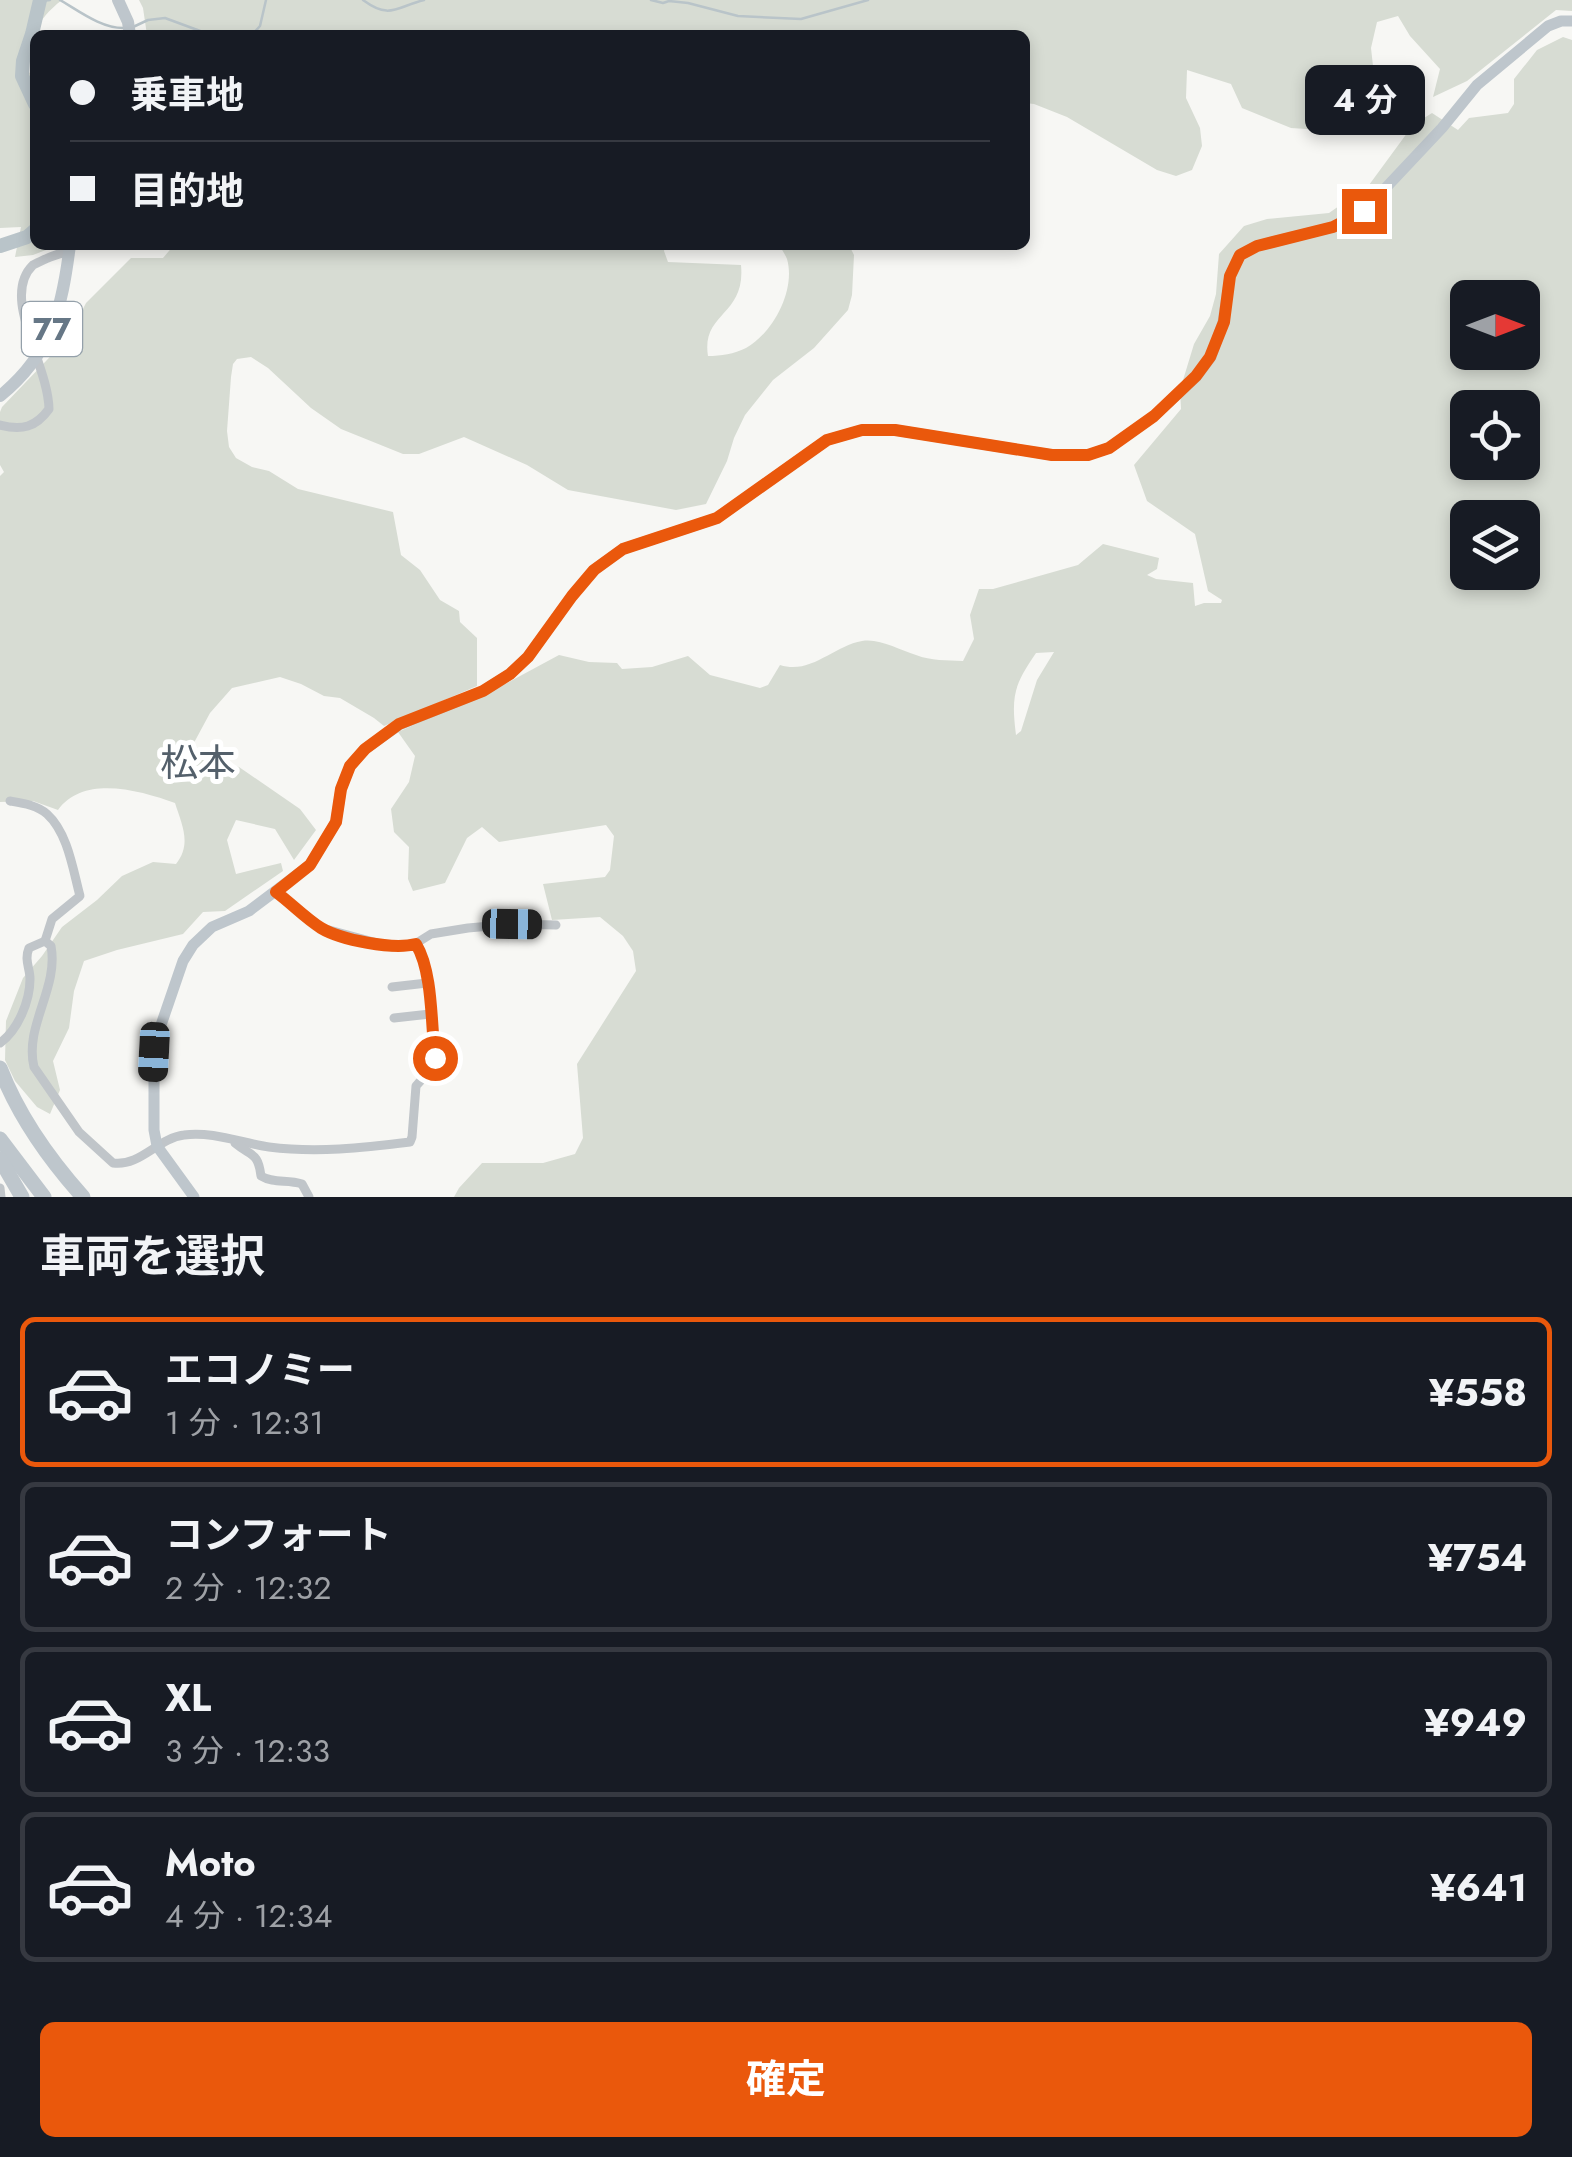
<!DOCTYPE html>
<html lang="ja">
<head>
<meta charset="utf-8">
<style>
  :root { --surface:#171b24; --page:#20242c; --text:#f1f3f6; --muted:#9ea1a6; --line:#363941; --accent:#ea580c }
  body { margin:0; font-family:Jost,"Noto Sans JP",sans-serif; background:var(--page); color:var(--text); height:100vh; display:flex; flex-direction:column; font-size:38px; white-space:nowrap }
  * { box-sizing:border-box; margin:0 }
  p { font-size:32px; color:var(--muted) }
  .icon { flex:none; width:55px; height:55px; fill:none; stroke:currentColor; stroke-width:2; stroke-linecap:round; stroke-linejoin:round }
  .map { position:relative; height:1197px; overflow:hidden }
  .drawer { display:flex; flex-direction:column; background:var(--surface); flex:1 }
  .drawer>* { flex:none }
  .hud { position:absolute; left:30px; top:30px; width:1000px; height:220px; border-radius:15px; box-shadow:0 5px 15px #0003; display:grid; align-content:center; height:220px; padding:0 40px; background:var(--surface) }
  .needle { width:65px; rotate:90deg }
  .fabs { position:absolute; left:1450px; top:280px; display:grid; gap:20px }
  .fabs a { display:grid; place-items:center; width:90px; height:90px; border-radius:15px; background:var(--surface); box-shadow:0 5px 15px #0003; font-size:50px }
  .end { position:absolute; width:45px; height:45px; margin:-22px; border:12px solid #ea580c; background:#fff; box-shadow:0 0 0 5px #fff }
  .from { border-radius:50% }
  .bubble { position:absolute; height:70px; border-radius:15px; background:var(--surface); box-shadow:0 5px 15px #0003; font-size:32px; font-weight:700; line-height:70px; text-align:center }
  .car { position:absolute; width:30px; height:60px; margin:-30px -15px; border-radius:12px; box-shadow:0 0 8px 2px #0007; background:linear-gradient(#222 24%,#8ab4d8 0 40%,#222 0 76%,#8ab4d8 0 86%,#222 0) }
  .hud b { display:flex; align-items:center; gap:35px; height:95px; font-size:38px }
  .hud b+b { border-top:2px solid var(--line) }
  .hud i { width:25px; height:25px; background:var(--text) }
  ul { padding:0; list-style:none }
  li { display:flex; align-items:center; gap:30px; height:150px; margin:0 20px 15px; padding:0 20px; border:5px solid var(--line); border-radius:15px }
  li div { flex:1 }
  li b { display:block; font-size:38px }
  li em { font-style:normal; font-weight:700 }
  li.selected { border-color:var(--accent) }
  li>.icon { width:90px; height:90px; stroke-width:1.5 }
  h2 { padding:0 40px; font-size:45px; line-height:120px }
  .action { display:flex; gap:20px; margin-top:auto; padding:20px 40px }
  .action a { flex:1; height:115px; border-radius:15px; background:var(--accent); color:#fff; font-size:40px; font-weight:700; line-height:115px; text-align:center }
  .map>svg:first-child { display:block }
  .green { fill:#d7dcd3; fill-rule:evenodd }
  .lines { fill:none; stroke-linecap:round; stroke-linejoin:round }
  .stream { stroke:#b9c4c9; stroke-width:2.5 }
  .river { stroke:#b9c4c9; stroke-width:14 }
  .street { stroke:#c0c5c9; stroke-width:9 }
  .secondary { stroke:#bec6cc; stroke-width:11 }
  .primary { stroke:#bec6cc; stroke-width:12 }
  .highway { stroke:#bec6cc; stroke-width:15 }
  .route { stroke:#ea580c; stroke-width:12 }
  .labels { text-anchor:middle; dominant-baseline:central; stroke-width:10; stroke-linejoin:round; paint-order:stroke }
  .shield { fill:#fff; stroke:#94a0aa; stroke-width:2.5 }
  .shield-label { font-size:32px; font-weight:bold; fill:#667786 }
  .neighbourhood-label { font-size:38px; fill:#54606b; stroke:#fff }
</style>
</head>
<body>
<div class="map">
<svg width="1572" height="1197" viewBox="0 0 1572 1197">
  <rect width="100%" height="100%" fill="#f7f7f4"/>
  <g class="green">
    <path d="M0,0H62C35,21 32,36 27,69L35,81V245H59L33,255L15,257L21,227L0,228Z"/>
    <path d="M139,0H1572V11L1556,10L1467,81L1433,97L1440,69L1410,36L1398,16L1377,22L1371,48L1375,84L1362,106L1345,125L1321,130L1291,128L1242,108L1231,84L1187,70L1186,98L1200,128L1202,146L1192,170L1176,176L1157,170L1067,117L1034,104L1025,103V35H147L143,8Z"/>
    <path d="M1563,37L1572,40V1197H454L459,1188L482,1163H543L575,1154L583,1138L577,1064L636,971L633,951L623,936L600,917L552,920L543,884L605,877L610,870L614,836L606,825L499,842L482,827L467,838L445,883L413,891L408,879L409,847L394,832L391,809L409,782L415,756L398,732L507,683L559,655L589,662L617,663L622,669L652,667L688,656L710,675L760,688L768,685L780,665C811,675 833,646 862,641C880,638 899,650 916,655C931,661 947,660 963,661L974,639L970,615L979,589H993L1078,565L1103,544L1159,558L1157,569L1147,575L1156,579L1193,583L1195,606L1204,603H1221L1222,600L1208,591L1195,534L1147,501L1134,465L1181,409L1180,390L1194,344L1210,316L1216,294L1219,254L1244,226L1267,219L1329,213L1369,185L1413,125L1432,113L1458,130L1469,118L1508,113L1514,104V79L1537,50ZM1468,298H1522V352H1468ZM1468,408H1522V462H1468ZM1468,518H1522V572H1468ZM1054,652L1037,680L1021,731L1016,735C1011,696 1014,685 1036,653Z"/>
    <path d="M174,245H665L664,251L668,262L741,265C746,316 701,312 708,356C721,356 734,354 746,348C773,333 796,290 787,259C785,254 782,250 779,245H849L854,255L852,295L848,310L814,348L773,380L745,415L734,438L727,461L706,504L676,510L568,490L527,465L464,437L419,454H403L341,429L311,408L268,368L251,357L237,359L233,364L231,377L227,431L229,447L236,458L252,467L269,471L298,489L393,512L401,555L420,570L440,600L459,611L460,622L477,638V686L384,726L374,718L340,698L324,696L301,684L280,677L232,688L210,713L189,752L239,767L300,809L316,830L294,860L275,829L236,820L227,840L236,874L281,863L283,871L225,911L203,912L183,934L117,950L84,961L74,991L69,1028L53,1061L60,1090L50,1114L37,1107L15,1081L5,1060L6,1021L23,978L42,956L62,927L97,900L122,876L153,862L176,864C192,844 182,825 175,803C141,791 84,774 58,810L33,801L0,802V476L4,472L0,465V412L2,407L68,338L86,303L131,258H163Z"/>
  </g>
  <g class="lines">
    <g class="stream">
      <path d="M60,0C79,11 102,29 125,28"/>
      <path d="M363,0C390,20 396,7 424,0"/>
      <path d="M651,0L663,3L669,1L688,3L738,16L801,19L868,0"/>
      <path d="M41,1L50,0"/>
      <path d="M133,27L148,20L165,18L211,35"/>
      <path d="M252,35L260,26L266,0"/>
    </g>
    <g class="river">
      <path d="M35,104L22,76L23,61L32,34L40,0"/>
      <path d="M0,246L27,237L35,230"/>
    </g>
    <g class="street">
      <path d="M0,425C22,431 36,427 49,409C48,363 0,297 33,265C45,259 55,254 69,252"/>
      <path d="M10,801C22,803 37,805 47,814C68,833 73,870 80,896L52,919L45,941"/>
      <path d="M276,892L322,928L392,947L415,944L431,934L468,928L512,924L556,925"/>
      <path d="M392,987L427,983"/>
      <path d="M394,1018L430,1014"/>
      <path d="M0,1043C18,1030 30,1001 30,979C30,968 24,960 29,948L45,941L51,946C59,988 24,1026 34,1067L79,1132L113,1163C140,1167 158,1138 184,1135C212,1131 242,1143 269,1147C316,1153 363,1148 410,1142L412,1137L416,1086L431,1069L435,1058C431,1025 433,972 415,944"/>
      <path d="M235,1143C252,1157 258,1152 261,1176C274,1184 287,1179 302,1184L309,1197"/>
      <path d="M0,1188L1,1197"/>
    </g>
    <path class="secondary" d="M194,1197L157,1146L154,1130V1053L160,1028L183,961L193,945L212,927L249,911L310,865L336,822L341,789L350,766L365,749L399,725L483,691L510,674L528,657L572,596L594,570L623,549L717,518L827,440L862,430H895L1052,455H1088L1109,448L1154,416L1196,377L1211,357L1223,322L1230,276L1240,255L1257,246L1333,227L1364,211L1442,128L1477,85L1548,26L1561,21H1572"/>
    <g class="primary">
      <path d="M118,0L128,22L130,35"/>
      <path d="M0,396C52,354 62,308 70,245"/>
    </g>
    <g class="highway">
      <path d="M0,1068C18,1115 49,1159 83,1197"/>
      <path d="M0,1139L44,1197"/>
      <path d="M0,1159L22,1197"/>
    </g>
  </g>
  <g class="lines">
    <path class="route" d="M435,1058C431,1025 433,972 416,944C393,950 341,940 321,928C305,918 291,903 276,892L310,865L336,822L341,789L350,766L365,749L399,724L483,691L510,674L528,657L572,596L594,570L623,549L717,518L827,440L862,430H895L1052,455H1088L1109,448L1154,416L1196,376L1210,357L1224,322L1230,276L1240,255L1257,246L1333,227L1364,211"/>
  </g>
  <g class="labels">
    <rect class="shield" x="22" y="302" width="60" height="54" rx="8"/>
    <g class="shield-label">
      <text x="52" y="329">77</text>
    </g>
    <g class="neighbourhood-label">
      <text x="198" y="762">松本</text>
    </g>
  </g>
</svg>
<div class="fabs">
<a><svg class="needle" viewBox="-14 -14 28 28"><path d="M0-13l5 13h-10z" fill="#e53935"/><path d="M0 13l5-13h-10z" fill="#9ea1a6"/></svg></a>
<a><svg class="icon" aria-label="locate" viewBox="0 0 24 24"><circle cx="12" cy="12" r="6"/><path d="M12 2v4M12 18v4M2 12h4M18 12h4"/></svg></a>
<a><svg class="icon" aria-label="layers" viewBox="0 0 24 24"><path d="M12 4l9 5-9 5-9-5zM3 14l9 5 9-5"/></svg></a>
</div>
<i class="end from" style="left:435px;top:1058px"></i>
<i class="end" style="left:1364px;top:211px"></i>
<div class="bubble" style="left:1305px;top:65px;width:120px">4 分</div>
<i class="car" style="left:512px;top:924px;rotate:91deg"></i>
<i class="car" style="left:154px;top:1052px;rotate:183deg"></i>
<div class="hud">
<b><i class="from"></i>乗車地</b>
<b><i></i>目的地</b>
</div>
</div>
<section class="drawer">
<h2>車両を選択</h2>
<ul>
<li class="selected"><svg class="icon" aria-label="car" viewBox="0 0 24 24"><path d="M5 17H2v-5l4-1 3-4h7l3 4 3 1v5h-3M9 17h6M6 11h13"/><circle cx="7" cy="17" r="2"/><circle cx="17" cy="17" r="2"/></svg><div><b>エコノミー</b><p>1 分 · 12:31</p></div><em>¥558</em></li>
<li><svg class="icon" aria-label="car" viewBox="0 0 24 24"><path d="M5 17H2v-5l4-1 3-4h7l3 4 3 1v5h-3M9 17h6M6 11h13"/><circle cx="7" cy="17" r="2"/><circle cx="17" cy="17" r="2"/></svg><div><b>コンフォート</b><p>2 分 · 12:32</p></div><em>¥754</em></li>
<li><svg class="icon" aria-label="car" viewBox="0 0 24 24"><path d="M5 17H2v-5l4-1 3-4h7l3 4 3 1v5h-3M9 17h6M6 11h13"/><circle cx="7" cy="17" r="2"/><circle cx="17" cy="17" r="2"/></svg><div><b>XL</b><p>3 分 · 12:33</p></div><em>¥949</em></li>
<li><svg class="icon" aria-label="car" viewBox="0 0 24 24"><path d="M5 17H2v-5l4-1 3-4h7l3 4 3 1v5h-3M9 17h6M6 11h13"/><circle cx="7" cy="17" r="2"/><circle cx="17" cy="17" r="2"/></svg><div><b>Moto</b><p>4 分 · 12:34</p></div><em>¥641</em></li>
</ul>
<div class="action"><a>確定</a></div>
</section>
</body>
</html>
